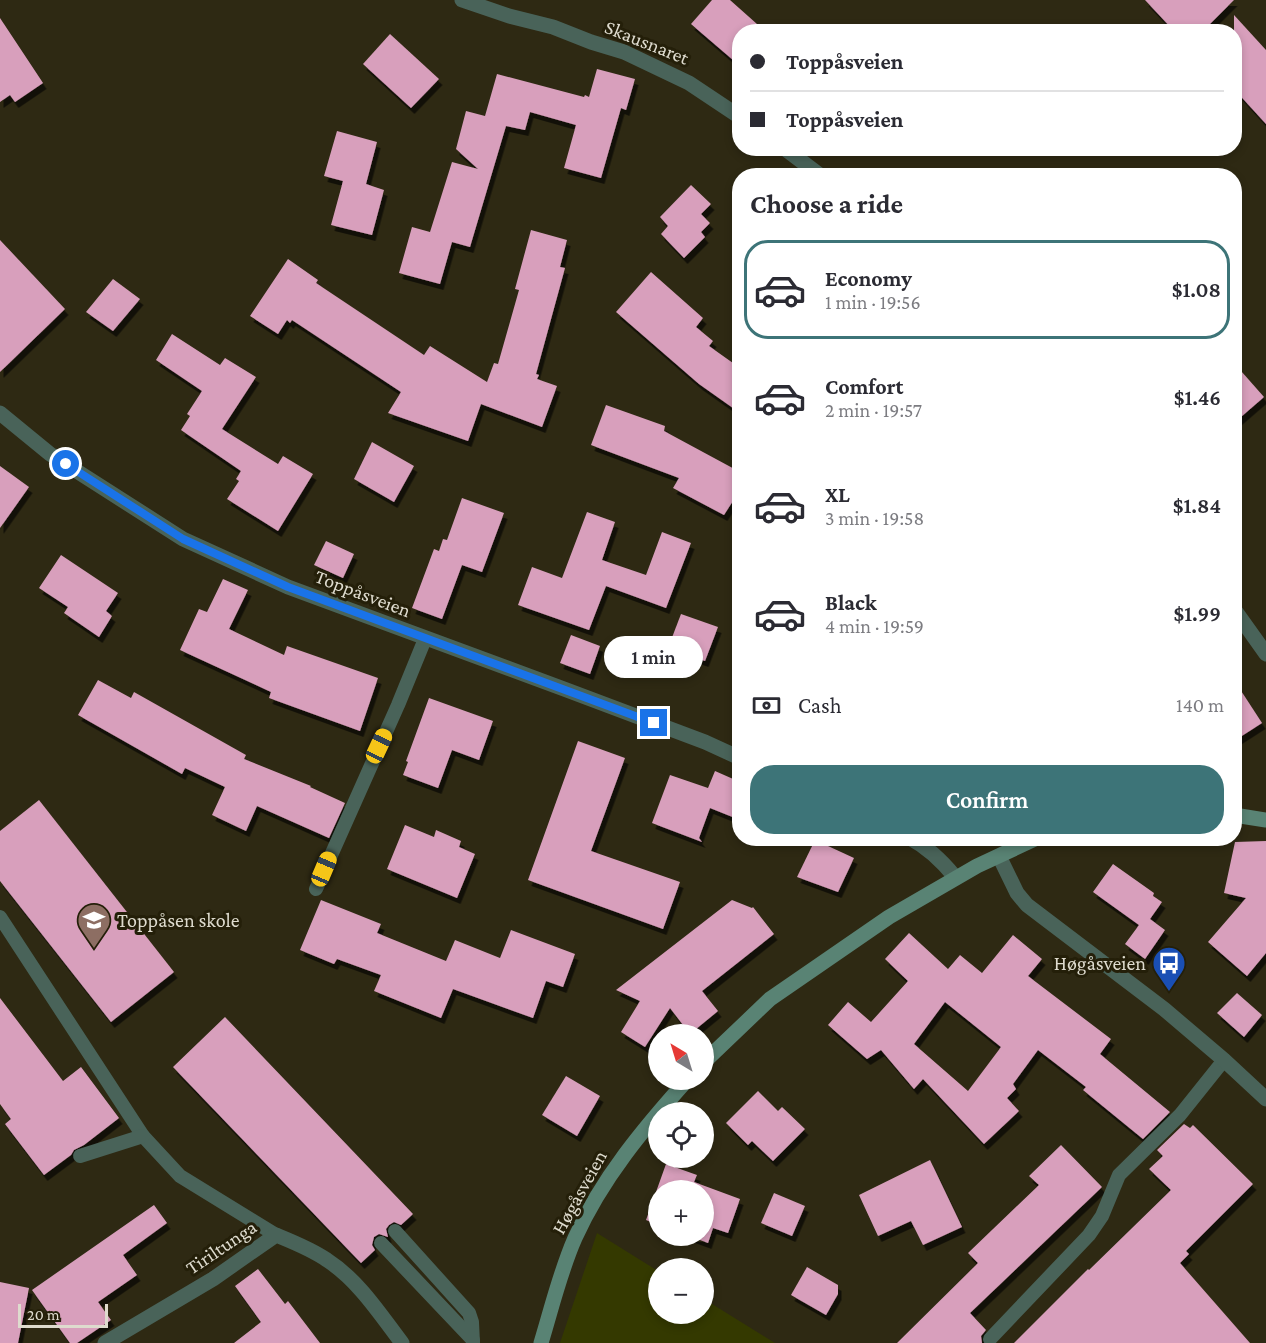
<!DOCTYPE html>
<html lang="en">
<head>
<meta charset="utf-8">
<style>
  :root { --surface:#fff; --page:#f2f2f3; --text:#2b2b33; --muted:#7c7c81; --line:#e1e1e2; --accent:#3d7478 }
  body { margin:0; font-family:"Crimson Pro",serif; background:var(--page); color:var(--text); height:100vh; display:flex; flex-direction:column; font-size:22px; white-space:nowrap }
  * { box-sizing:border-box; margin:0 }
  p { font-size:20px; color:var(--muted) }
  .icon { flex:none; width:33px; height:33px; fill:none; stroke:currentColor; stroke-width:2; stroke-linecap:round; stroke-linejoin:round }
  .map { position:relative; flex:1; overflow:hidden }
  .drawer { position:absolute; left:732px; top:168px; width:510px; height:678px; display:flex; flex-direction:column; background:var(--surface); border-radius:24px; box-shadow:0 3px 9px #0003 }
  .drawer>* { flex:none }
  .guide { position:absolute; left:732px; top:24px; width:510px; height:132px; border-radius:24px; box-shadow:0 3px 9px #0003; display:grid; align-content:center; height:132px; padding:0 18px; background:var(--surface) }
  .needle { width:39px; rotate:322deg }
  .tools { position:absolute; left:648px; top:1024px; display:grid; gap:12px }
  .tools a { display:grid; place-items:center; width:66px; height:66px; border-radius:50%; background:var(--surface); box-shadow:0 3px 9px #0003; font-size:30px }
  .scale { position:absolute; left:18px; bottom:15px; width:90px; box-sizing:border-box; padding-left:6px; border:3px solid #dedbce; border-top:0; font-size:16px; line-height:21px; white-space:nowrap; color:#dedbce; -webkit-text-stroke:4px #241f09; paint-order:stroke }
  .end { position:absolute; width:27px; height:27px; margin:-14px; border:8px solid #1a73e8; background:#fff; box-shadow:0 0 0 3px #fff }
  .from { border-radius:50% }
  .bubble { position:absolute; height:42px; border-radius:21px; background:var(--surface); box-shadow:0 3px 9px #0003; font-size:20px; font-weight:600; line-height:42px; text-align:center }
  .car { position:absolute; width:18px; height:36px; margin:-18px -9px; border-radius:8px; box-shadow:0 0 4px 2px #0007; background:linear-gradient(#f5c518 24%,#345 0 40%,#f5c518 0 76%,#345 0 86%,#f5c518 0) }
  .guide b { display:flex; align-items:center; gap:21px; height:57px; font-size:22px }
  .guide b+b { border-top:2px solid var(--line) }
  .guide i { width:15px; height:15px; background:var(--text) }
  ul { padding:0; list-style:none }
  li { display:flex; align-items:center; gap:18px; height:99px; margin:0 12px 9px; padding:0 6px; border:3px solid transparent; border-radius:24px }
  li div { flex:1 }
  li b { display:block; font-size:22px }
  li em { font-style:normal; font-weight:600 }
  li.on { border-color:var(--accent) }
  li>.icon { width:54px; height:54px; stroke-width:1.5 }
  h2 { padding:0 18px; font-size:27px; line-height:72px }
  .pay { display:flex; align-items:center; gap:15px; height:66px; padding:0 18px; font-size:22px }
  .pay p { margin-inline-start:auto }
  .primary-button { display:flex; gap:12px; margin-top:auto; padding:12px 18px }
  .primary-button a { flex:1; height:69px; border-radius:24px; background:var(--accent); color:#fff; font-size:24px; font-weight:600; line-height:69px; text-align:center }
  .map>svg:first-child { display:block }
  .green { fill:#343900 }
  .building { fill:#d89fbc; fill-rule:evenodd; filter:url(#shadow) }
  .lines { fill:none; stroke-linecap:round; stroke-linejoin:round }
  .lane { stroke:#496359; stroke-width:14 }
  .street { stroke:#496359; stroke-width:15 }
  .secondary { stroke:#598374; stroke-width:15 }
  .route { stroke:#1a73e8; stroke-width:8 }
  .labels { text-anchor:middle; dominant-baseline:central; stroke-width:6; stroke-linejoin:round; paint-order:stroke }
  .street-label { font-size:20px; fill:#dedbce; stroke:#241f09 }
  .poi-label { font-size:20px; fill:#dedbce; stroke:#241f09; text-anchor:start }
</style>
</head>
<body>
<div class="map">
<svg width="1266" height="1343" viewBox="0 0 1266 1343">
  <defs>
    <filter id="shadow"><feDropShadow dx="3.5" dy="6" stdDeviation="0" flood-color="#0009"/></filter>
  </defs>
  <rect width="100%" height="100%" fill="#2e2913"/>
  <path class="green" d="M597,1233L658,1271V1314H704V1299L775,1343H560Z"/>
  <g class="building">
    <path d="M712,0H730L766,32H740V66L691,24Z"/>
    <path d="M1145,0H1234L1202,32H1175Z"/>
    <path d="M1234,15L1266,50V124L1234,89Z"/>
    <path d="M0,18L43,83L15,102L10,95L0,102Z"/>
    <path d="M390,34L439,79L411,108L363,64Z"/>
    <path d="M597,69L635,79L626,110L621,108L601,178L564,168L576,125L530,112L525,130L506,126L470,247L452,242L440,284L399,273L412,227L430,232L452,162L478,169L456,149L466,111L485,116L497,74L584,97L585,95L589,97Z"/>
    <path d="M337,131L377,142L366,184L384,190L372,235L331,225L343,181L324,176Z"/>
    <path d="M691,185L711,204L701,214L710,223L701,232L705,237L684,258L661,234L668,226L660,217Z"/>
    <path d="M531,230L567,240L560,267L565,268L536,374L539,375L537,379L557,386L542,427L481,404L468,441L388,413L401,392L292,320L290,323L287,320L278,334L250,316L288,259L318,280L316,283L424,355L430,346L487,382L494,363L498,364L519,290L515,289Z"/>
    <path d="M0,240L65,309L0,372Z"/>
    <path d="M651,272L703,318L696,327L713,341L709,346L740,368V413L699,384L616,312Z"/>
    <path d="M113,279L140,299L113,331L86,312Z"/>
    <path d="M172,334L220,365L225,358L256,377L222,429L278,464L283,456L313,474L278,531L227,499L239,481L236,479L241,471L181,430L190,416L187,414L202,391L156,360Z"/>
    <path d="M1234,363L1264,397L1234,423Z"/>
    <path d="M606,405L665,426L664,431L740,472V490L724,515L673,488L679,478L591,445Z"/>
    <path d="M372,442L414,466L394,502L354,479Z"/>
    <path d="M0,466L29,487L0,528Z"/>
    <path d="M462,498L504,513L482,572L462,565L442,619L412,608L434,549L439,551L443,539L447,540Z"/>
    <path d="M587,512L615,522L602,560L646,575L662,532L691,543L666,608L606,586L589,630L518,605L532,567L562,578Z"/>
    <path d="M326,541L354,554L343,578L314,565Z"/>
    <path d="M61,555L118,593L106,611L112,616L99,637L64,613L68,607L39,588Z"/>
    <path d="M223,579L248,590L229,629L284,655L287,646L378,678L360,731L269,698L271,692L180,650L199,609L207,612Z"/>
    <path d="M681,614L718,627L705,661L668,648Z"/>
    <path d="M571,635L600,646L590,674L560,663Z"/>
    <path d="M98,680L131,698L134,692L246,755L244,759L311,786L310,787L345,803L329,838L257,806L246,831L212,815L225,787L185,768L182,774L78,715Z"/>
    <path d="M1234,680L1262,723L1234,741Z"/>
    <path d="M429,698L493,721L479,760L452,750L438,788L403,775L408,762L406,761Z"/>
    <path d="M578,741L625,758L591,851L680,882L663,929L528,880Z"/>
    <path d="M715,771L740,782V820L710,808L699,838L702,842L652,823L670,775L708,788Z"/>
    <path d="M39,800L174,972L111,1022L0,881V831Z"/>
    <path d="M405,825L434,837L436,830L461,841L459,847L475,854L457,898L387,869Z"/>
    <path d="M815,840L854,858L838,892L797,877Z"/>
    <path d="M1266,841V953L1247,976L1208,942L1246,898L1224,893L1235,842Z"/>
    <path d="M1113,864L1154,893L1153,896L1162,902L1150,919L1165,930L1145,959L1125,944L1139,925L1093,892Z"/>
    <path d="M321,900L381,924L377,933L446,961L455,940L500,958L511,930L575,954L563,987L546,981L533,1018L453,989L441,1018L374,991L381,975L337,959L334,964L300,950Z"/>
    <path d="M732,900L752,908L753,907L774,934L702,991L718,1011L690,1034L670,1008L645,1047L621,1032L640,1001L616,990Z"/>
    <path d="M909,933L948,969L960,955L982,973L1013,935L1042,959L1028,976L1111,1039L1100,1054L1170,1112L1143,1139L1083,1090L1086,1087L1038,1050L1013,1084L1016,1089L1007,1098L1019,1111L984,1144L923,1079L914,1089L881,1050L867,1059L828,1025L848,1002L871,1022L908,981L885,959ZM945,1002L1001,1047L968,1091L914,1044Z"/>
    <path d="M1237,993L1262,1015L1244,1037L1217,1013Z"/>
    <path d="M0,998L63,1081L81,1067L119,1118L84,1145L74,1150L71,1155L44,1175L5,1124L11,1119L0,1104Z"/>
    <path d="M225,1017L413,1214L401,1225L394,1222L389,1225L386,1229L388,1237L379,1234L374,1237L372,1245L375,1250L361,1263L173,1067Z"/>
    <path d="M566,1076L600,1096L577,1136L542,1115Z"/>
    <path d="M758,1091L778,1111L782,1107L805,1129L773,1161L752,1141L748,1145L726,1123Z"/>
    <path d="M1184,1124L1190,1128L1193,1125L1253,1184L1186,1251L1189,1254L1180,1263L1250,1343H1014L1088,1269L1089,1270L1171,1190L1149,1169L1163,1156L1157,1150Z"/>
    <path d="M1061,1145L1102,1187L970,1313L986,1330L981,1336L982,1343H897L978,1263L968,1253L1039,1185L1029,1176Z"/>
    <path d="M930,1160L962,1227L923,1245L911,1221L878,1236L859,1195Z"/>
    <path d="M666,1164L697,1175L694,1182L740,1199L728,1233L713,1228L708,1243L689,1236H704V1191H658V1225L646,1220Z"/>
    <path d="M774,1193L805,1206L792,1236L761,1223Z"/>
    <path d="M154,1205L167,1223L123,1255L137,1275L98,1302L111,1320L77,1343H70L32,1290Z"/>
    <path d="M807,1267L838,1285V1294L826,1315L791,1295Z"/>
    <path d="M258,1269L285,1304L288,1301L320,1343H234L261,1322L235,1286Z"/>
    <path d="M0,1282L29,1288L18,1343H0Z"/>
  </g>
  <g class="lines">
    <g class="lane">
      <path d="M316,889L398,705L425,639"/>
      <path d="M0,917L143,1136L180,1176L276,1235"/>
      <path d="M80,1156L143,1136"/>
      <path d="M395,1231L469,1313L472,1322L473,1343"/>
      <path d="M381,1243L473,1340"/>
      <path d="M990,1339L1089,1235L1102,1216L1119,1175L1180,1115L1224,1060"/>
    </g>
    <g class="street">
      <path d="M462,0L509,16L553,27L591,42L624,52L689,83L740,117"/>
      <path d="M784,148L821,176"/>
      <path d="M0,413L50,454L183,539L288,587L564,689L705,742L740,758"/>
      <path d="M1234,609L1266,654"/>
      <path d="M910,838C929,848 942,861 955,877"/>
      <path d="M999,856L1017,893L1027,905L1164,1009L1224,1060L1266,1099"/>
      <path d="M105,1343L213,1279L276,1235C293,1242 311,1249 327,1260C358,1280 380,1314 402,1343"/>
    </g>
    <g class="secondary">
      <path d="M1234,815L1266,820"/>
      <path d="M704,1062L770,999L889,917L977,866L1037,838"/>
      <path d="M541,1343C552,1307 560,1272 575,1238C602,1178 644,1128 687,1080"/>
    </g>
  </g>
  <g class="lines">
    <path class="route" d="M66,464L183,539L288,587L654,723"/>
  </g>
  <defs>
    <symbol id="school-pin" viewBox="-11 -11 22 30"><path d="M0 17L-7.5 6A9.5 9.5 0 1 1 7.5 6Z" fill="#8d6e63" stroke="#241f09"/><path d="M0-5L7-2L0 1L-7-2ZM-4 1L0 2.5L4 1V4Q0 6-4 4Z" fill="#fff"/></symbol>
    <symbol id="bus-pin" viewBox="-11 -11 22 30"><path d="M0 17L-7.5 6A9.5 9.5 0 1 1 7.5 6Z" fill="#1a4fb4" stroke="#241f09"/><path d="M-5-6H5V4H4V6H2V4H-2V6H-4V4H-5ZM-3.5-4V0h7V-4ZM-3.5 1.2v1.5H-2V1.2ZM2 1.2v1.5H3.5V1.2Z" fill="#fff"/></symbol>
  </defs>
  <g fill-rule="evenodd">
    <use href="#school-pin" x="75" y="901" width="38" height="52"/>
    <use href="#bus-pin" x="1150" y="944" width="38" height="52"/>
  </g>
  <g class="labels">
    <g class="street-label">
      <text transform="translate(647 42) rotate(22)">Skausnaret</text>
      <text transform="translate(363 593) rotate(21)">Toppåsveien</text>
      <text transform="translate(579 1192) rotate(-61)">Høgåsveien</text>
      <text transform="translate(221 1247) rotate(-34)">Tiriltunga</text>
    </g>
    <g class="poi-label">
      <text x="117" y="920">Toppåsen skole</text>
      <text x="1146" y="963" text-anchor="end">Høgåsveien</text>
    </g>
  </g>
</svg>
<div class="tools">
<a><svg class="needle" viewBox="-14 -14 28 28"><path d="M0-13l5 13h-10z" fill="#e53935"/><path d="M0 13l5-13h-10z" fill="#7c7c81"/></svg></a>
<a><svg class="icon" aria-label="locate" viewBox="0 0 24 24"><circle cx="12" cy="12" r="6"/><path d="M12 2v4M12 18v4M2 12h4M18 12h4"/></svg></a>
<a>+</a>
<a>−</a>
</div>
<div class="scale">20 m</div>
<i class="end from" style="left:66px;top:464px"></i>
<i class="end" style="left:654px;top:723px"></i>
<div class="bubble" style="left:604px;top:636px;width:99px">1 min</div>
<i class="car" style="left:379px;top:746px;rotate:25deg"></i>
<i class="car" style="left:324px;top:869px;rotate:23deg"></i>
<div class="guide">
<b><i class="from"></i>Toppåsveien</b>
<b><i></i>Toppåsveien</b>
</div>
<section class="drawer">
<h2>Choose a ride</h2>
<ul>
<li class="on"><svg class="icon" aria-label="car" viewBox="0 0 24 24"><path d="M5 17H2v-5l4-1 3-4h7l3 4 3 1v5h-3M9 17h6M6 11h13"/><circle cx="7" cy="17" r="2"/><circle cx="17" cy="17" r="2"/></svg><div><b>Economy</b><p>1 min · 19:56</p></div><em>$1.08</em></li>
<li><svg class="icon" aria-label="car" viewBox="0 0 24 24"><path d="M5 17H2v-5l4-1 3-4h7l3 4 3 1v5h-3M9 17h6M6 11h13"/><circle cx="7" cy="17" r="2"/><circle cx="17" cy="17" r="2"/></svg><div><b>Comfort</b><p>2 min · 19:57</p></div><em>$1.46</em></li>
<li><svg class="icon" aria-label="car" viewBox="0 0 24 24"><path d="M5 17H2v-5l4-1 3-4h7l3 4 3 1v5h-3M9 17h6M6 11h13"/><circle cx="7" cy="17" r="2"/><circle cx="17" cy="17" r="2"/></svg><div><b>XL</b><p>3 min · 19:58</p></div><em>$1.84</em></li>
<li><svg class="icon" aria-label="car" viewBox="0 0 24 24"><path d="M5 17H2v-5l4-1 3-4h7l3 4 3 1v5h-3M9 17h6M6 11h13"/><circle cx="7" cy="17" r="2"/><circle cx="17" cy="17" r="2"/></svg><div><b>Black</b><p>4 min · 19:59</p></div><em>$1.99</em></li>
</ul>
<div class="pay"><svg class="icon" aria-label="cash" viewBox="0 0 24 24"><path d="M3 7h18v10H3z"/><circle cx="12" cy="12" r="2"/></svg>Cash<p>140 m</p></div>
<div class="primary-button"><a>Confirm</a></div>
</section>
</div>
</body>
</html>
